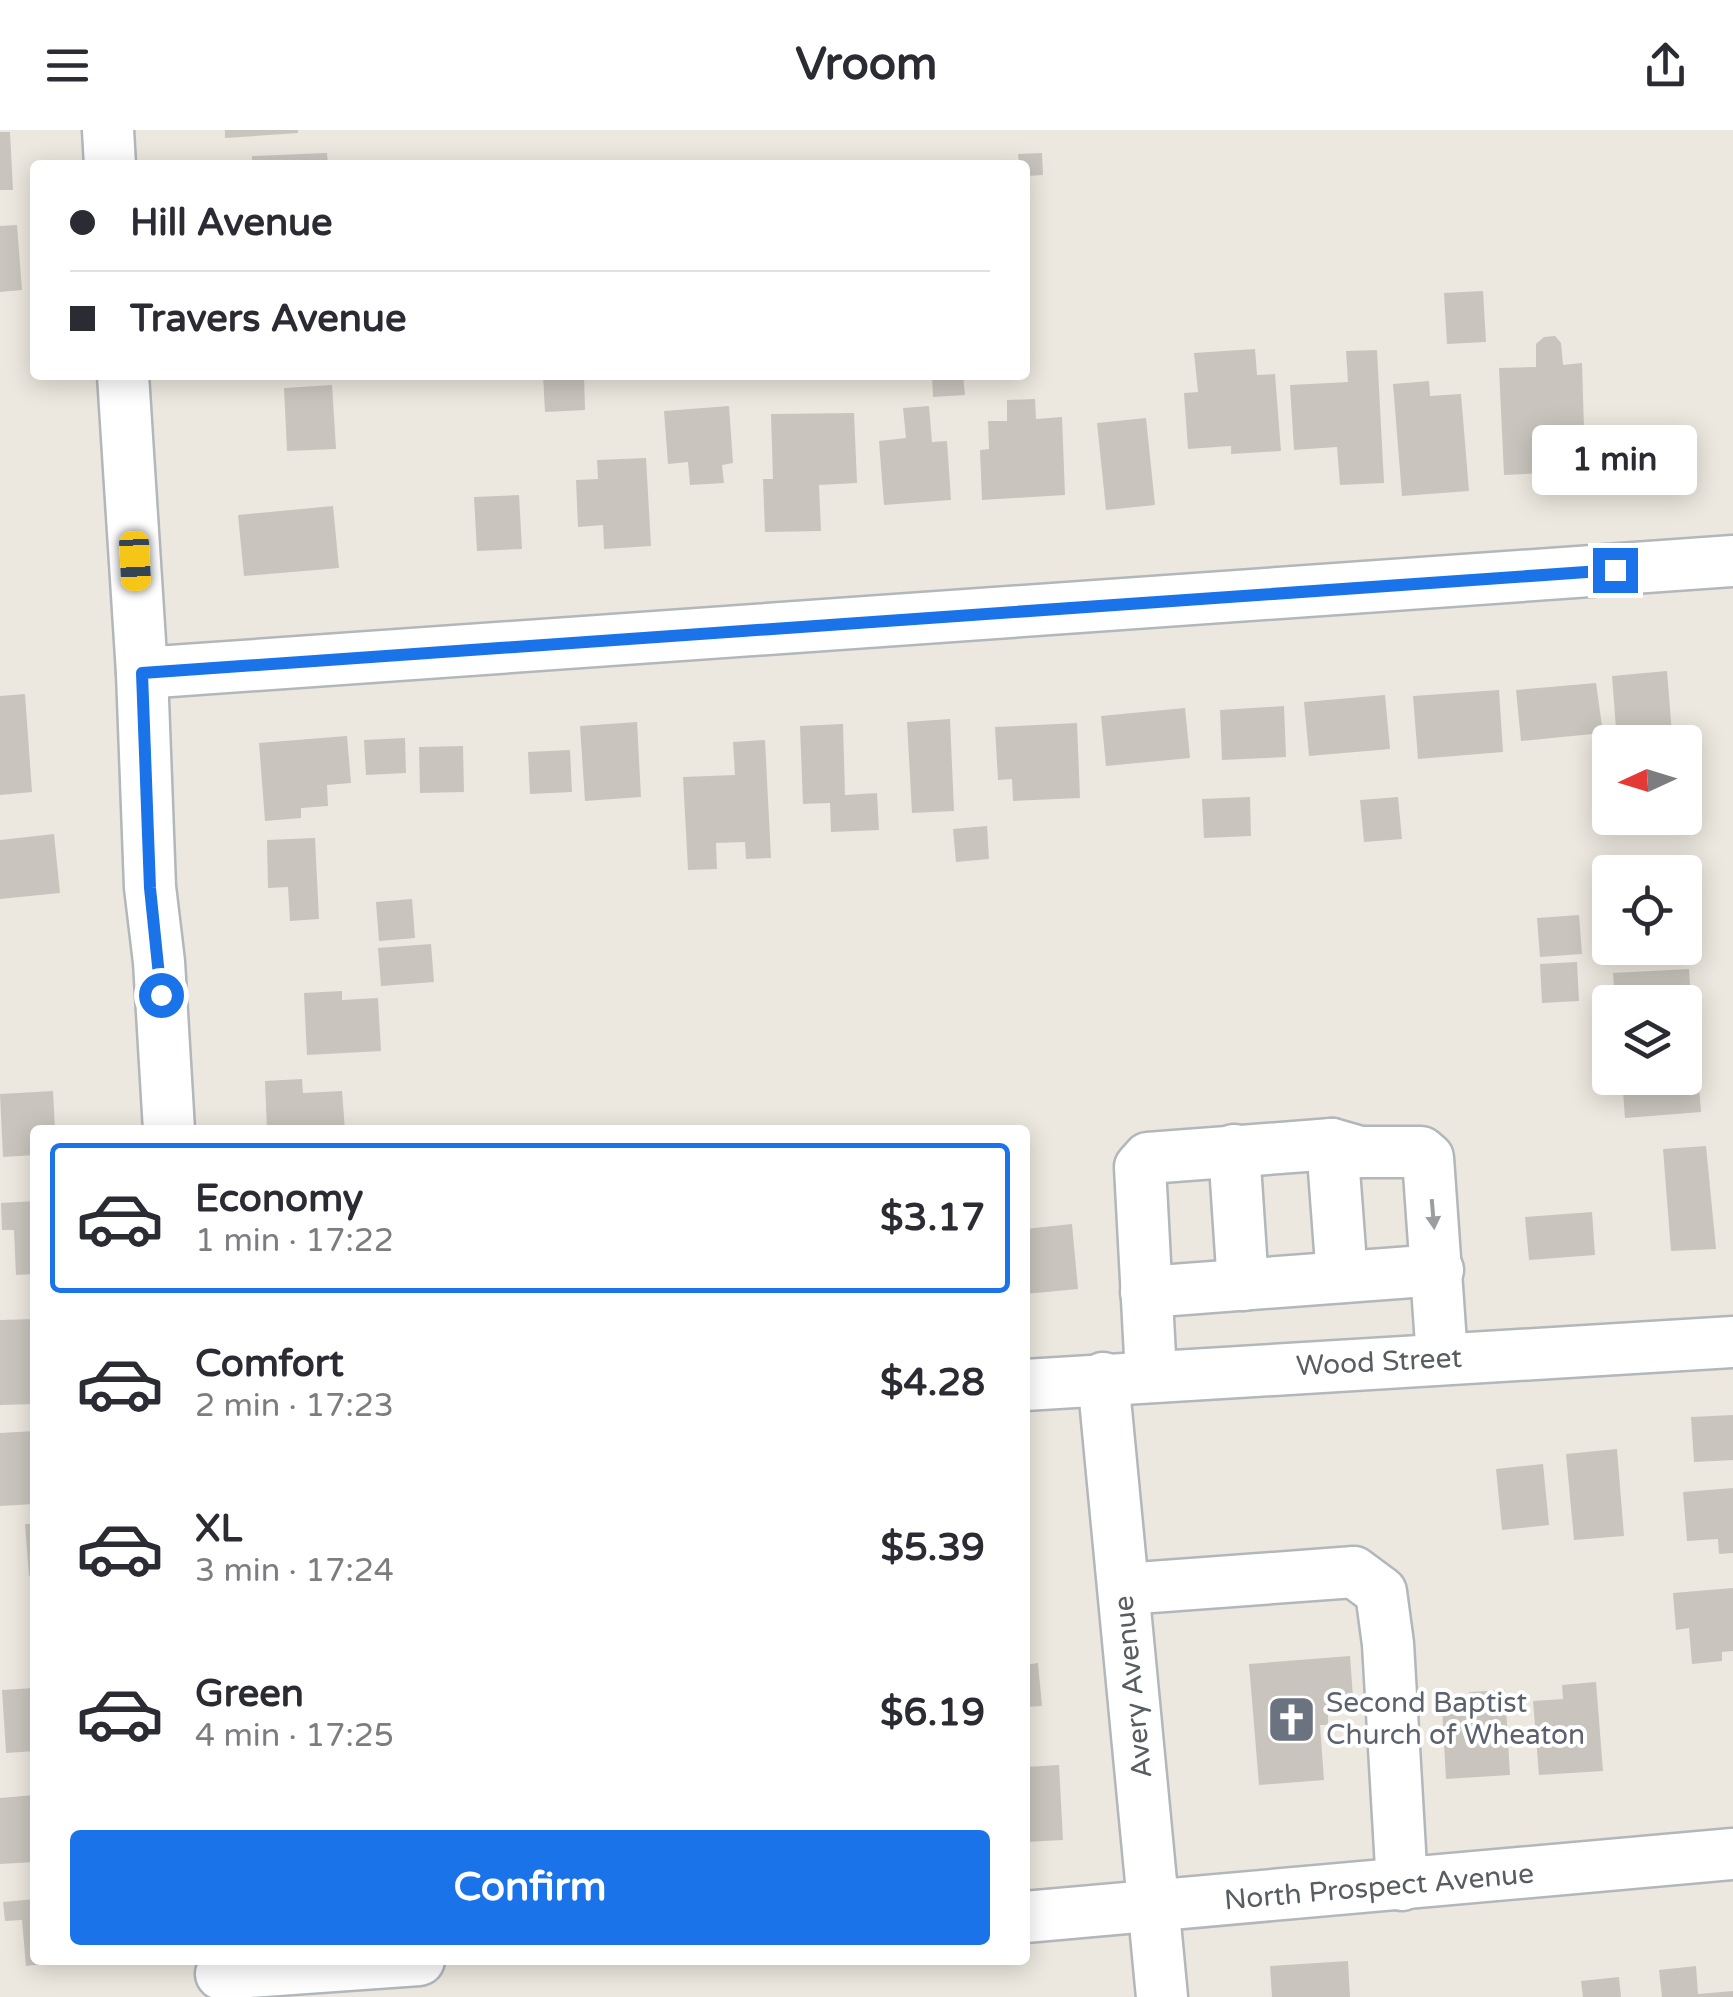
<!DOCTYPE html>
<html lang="en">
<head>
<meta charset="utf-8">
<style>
  :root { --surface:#fff; --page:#f2f2f3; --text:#2b2b33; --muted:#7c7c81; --line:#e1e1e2; --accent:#1a73e8 }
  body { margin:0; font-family:"Varela Round",sans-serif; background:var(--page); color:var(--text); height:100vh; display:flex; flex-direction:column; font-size:38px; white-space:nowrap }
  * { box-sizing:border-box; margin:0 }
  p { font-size:32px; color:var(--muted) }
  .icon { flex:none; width:55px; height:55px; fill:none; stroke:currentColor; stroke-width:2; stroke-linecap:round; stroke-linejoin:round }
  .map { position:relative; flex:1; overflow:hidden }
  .details { position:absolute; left:30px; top:995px; width:1000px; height:840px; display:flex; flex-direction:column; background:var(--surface); border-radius:10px; box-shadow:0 5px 25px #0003 }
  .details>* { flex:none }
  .guide { position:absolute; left:30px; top:30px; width:1000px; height:220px; border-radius:10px; box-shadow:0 5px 25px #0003; display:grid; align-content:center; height:220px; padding:0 40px; background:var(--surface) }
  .needle { width:65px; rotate:266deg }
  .controls { position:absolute; left:1592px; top:595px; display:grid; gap:20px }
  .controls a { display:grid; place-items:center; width:110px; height:110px; border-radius:10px; background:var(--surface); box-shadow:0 5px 25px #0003; font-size:50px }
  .end { position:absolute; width:45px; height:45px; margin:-22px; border:12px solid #1a73e8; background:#fff; box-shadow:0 0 0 5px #fff }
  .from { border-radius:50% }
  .bubble { position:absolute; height:70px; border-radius:10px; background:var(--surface); box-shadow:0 5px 25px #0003; font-size:32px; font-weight:700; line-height:70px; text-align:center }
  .car { position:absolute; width:30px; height:60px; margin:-30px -15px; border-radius:12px; box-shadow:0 0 8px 2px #0007; background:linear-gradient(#f5c518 24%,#345 0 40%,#f5c518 0 76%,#345 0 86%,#f5c518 0) }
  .guide b { display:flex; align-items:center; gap:35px; height:95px; font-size:38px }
  .guide b+b { border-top:2px solid var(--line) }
  .guide i { width:25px; height:25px; background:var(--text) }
  ul { padding:18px 0 0; list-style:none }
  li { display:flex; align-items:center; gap:30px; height:150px; margin:0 20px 15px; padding:0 20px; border:5px solid transparent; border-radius:10px }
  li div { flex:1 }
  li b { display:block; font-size:38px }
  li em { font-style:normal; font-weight:700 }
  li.active { border-color:var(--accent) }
  li>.icon { width:90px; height:90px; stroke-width:1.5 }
  .action { display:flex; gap:20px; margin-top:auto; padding:20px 40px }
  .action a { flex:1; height:115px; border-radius:10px; background:var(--accent); color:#fff; font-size:40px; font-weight:700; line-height:115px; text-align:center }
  header { display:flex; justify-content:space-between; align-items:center; height:130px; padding:0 40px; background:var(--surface); font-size:45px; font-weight:700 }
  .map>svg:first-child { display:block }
  .building { fill:#c9c5be }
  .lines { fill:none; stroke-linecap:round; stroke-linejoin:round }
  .minor-casing { stroke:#b2b7bb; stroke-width:55 }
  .minor { stroke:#fff; stroke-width:50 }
  .oneway { fill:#9b9ea0 }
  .route { stroke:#1a73e8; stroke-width:12 }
  .labels { text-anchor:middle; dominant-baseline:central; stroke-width:8; stroke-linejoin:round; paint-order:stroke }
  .street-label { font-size:28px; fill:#585d61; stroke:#fff }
  .worship-label { font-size:28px; fill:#5b616d; stroke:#fff; text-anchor:start }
</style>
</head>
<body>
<header><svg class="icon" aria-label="menu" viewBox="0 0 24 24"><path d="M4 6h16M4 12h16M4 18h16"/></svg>Vroom<svg class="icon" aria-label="share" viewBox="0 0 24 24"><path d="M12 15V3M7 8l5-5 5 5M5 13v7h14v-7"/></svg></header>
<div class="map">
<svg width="1733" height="1867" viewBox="0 0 1733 1867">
  <rect width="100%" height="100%" fill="#ece8df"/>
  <g class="building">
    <path d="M225,0H298V3L225,8Z"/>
    <path d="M0,2H10L13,60H0Z"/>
    <path d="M327,23L328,35H252V26Z"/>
    <path d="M1042,23L1043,45L1027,46L1025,35H1019L1018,24Z"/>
    <path d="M17,95L22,160L0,162V96Z"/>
    <path d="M1483,161L1486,212L1447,214L1444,163Z"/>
    <path d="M1555,206L1561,213L1563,235L1582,233L1584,299L1547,302V343L1504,345L1499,238L1536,237V214L1544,207Z"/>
    <path d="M1255,219L1257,245L1275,244L1281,321L1231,324V316L1188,319L1184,263L1198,262L1194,223Z"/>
    <path d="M1377,220L1384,353L1340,355L1337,317L1294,320L1290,255L1348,252L1346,221Z"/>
    <path d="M543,245H584L585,280L545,282Z"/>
    <path d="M932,245H963L965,265L933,267Z"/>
    <path d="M1429,251L1430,266L1461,264L1469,361L1402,366L1393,254Z"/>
    <path d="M332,255L336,319L287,321L284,258Z"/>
    <path d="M1035,269L1036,289L1062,287L1065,365L982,370L980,320L989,319L988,291H1007V270Z"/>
    <path d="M729,276L733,333L722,335L724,353L690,355L688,332L668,334L664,281Z"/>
    <path d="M929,276L932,312L947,311L951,370L884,375L879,311L906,308L903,278Z"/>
    <path d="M854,283L857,353L819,355L821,401L765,402L763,349H773L771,284Z"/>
    <path d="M1146,288L1155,375L1106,380L1097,293Z"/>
    <path d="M646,328L651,416L604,419L603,395L578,397L576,350L598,349L597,330Z"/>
    <path d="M519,365L522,419L477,421L474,367Z"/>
    <path d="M333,376L339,438L244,446L238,385Z"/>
    <path d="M1667,541L1672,604L1680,603L1681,612H1617L1612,546Z"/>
    <path d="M1596,553L1603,603L1521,611L1516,560Z"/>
    <path d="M1499,560L1503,622L1418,629L1413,566Z"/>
    <path d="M25,564L32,662L0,665V566Z"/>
    <path d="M1385,565L1390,619L1309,626L1304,572Z"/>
    <path d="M1284,576L1286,627L1222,630L1220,580Z"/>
    <path d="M1185,578L1190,628L1106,636L1101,586Z"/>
    <path d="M950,589L954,681L912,683L907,592Z"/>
    <path d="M637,592L641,667L585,671L580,596Z"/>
    <path d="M1077,593L1080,668L1013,671L1012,649L998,650L995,597Z"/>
    <path d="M843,594L845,665L877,663L879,700L831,702L830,673L803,674L800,596Z"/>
    <path d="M347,606L351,653L327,655L328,676L301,678V688L265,691L259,613Z"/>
    <path d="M405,608L406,643L366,645L364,610Z"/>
    <path d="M765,610L771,728L746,729L745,712L716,713L717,739L688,740L683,647L735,645L733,612Z"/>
    <path d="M463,616L464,662L420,663L419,617Z"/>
    <path d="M570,620L572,662L530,664L528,622Z"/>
    <path d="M1250,667L1251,706L1204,708L1202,669Z"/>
    <path d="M1398,667L1402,709L1364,712L1360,670Z"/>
    <path d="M987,696L989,729L956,732L953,699Z"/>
    <path d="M54,704L60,763L0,769V710Z"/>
    <path d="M315,708L319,789L290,791L288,757L268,758L267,710Z"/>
    <path d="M1684,730V742H1635V734Z"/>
    <path d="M412,769L415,808L379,811L376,772Z"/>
    <path d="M1579,785L1582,824L1540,827L1537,788Z"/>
    <path d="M431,814L434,852L381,856L378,818Z"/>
    <path d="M1577,832L1579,871L1542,873L1540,834Z"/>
    <path d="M1689,839L1692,888L1685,889V872H1615L1613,843Z"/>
    <path d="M342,861V870L378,868L381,921L307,925L304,863Z"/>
    <path d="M1697,931L1701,982L1625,988L1622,948H1685V932Z"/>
    <path d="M302,949L303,963L342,961L345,1000H267L265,951Z"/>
    <path d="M53,961L55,1000H35V1025L3,1027L0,964Z"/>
    <path d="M1706,1016L1716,1119L1671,1121L1663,1019Z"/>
    <path d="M35,1071V1144L16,1145L14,1100H2L1,1073Z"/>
    <path d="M1592,1082L1595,1125L1529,1130L1525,1087Z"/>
    <path d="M1072,1094L1078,1159L1025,1164V1099Z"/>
    <path d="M35,1189V1274L0,1275V1190Z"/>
    <path d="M1733,1285V1330L1694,1332L1691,1287Z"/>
    <path d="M35,1301V1374L0,1376V1303Z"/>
    <path d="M1617,1319L1624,1406L1574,1410L1566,1324Z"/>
    <path d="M1543,1334L1549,1395L1502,1400L1496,1339Z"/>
    <path d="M1733,1358V1423L1719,1424L1718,1409L1687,1411L1683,1362Z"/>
    <path d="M25,1394H35V1445L29,1446Z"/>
    <path d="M1733,1458V1521L1722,1522V1531L1692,1534L1689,1498L1676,1500L1673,1463Z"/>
    <path d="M1350,1526L1354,1581L1328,1583V1595H1320L1324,1650L1259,1655L1249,1534Z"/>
    <path d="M1038,1533L1042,1576L1025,1577V1535Z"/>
    <path d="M1596,1552L1603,1641L1539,1645L1533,1571L1563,1569L1562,1555Z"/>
    <path d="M35,1558V1621L6,1623L2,1560Z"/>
    <path d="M1505,1560L1510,1645L1446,1649L1442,1577L1470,1575L1469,1562Z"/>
    <path d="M1059,1635L1063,1710L1025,1712V1637Z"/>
    <path d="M35,1665V1732L0,1734V1668Z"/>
    <path d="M35,1769V1830H42L43,1834L26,1836L22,1790L5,1791L3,1772Z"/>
    <path d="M1348,1831L1350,1867H1272L1270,1836Z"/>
    <path d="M1696,1836L1698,1864L1733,1861V1867H1662L1659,1840Z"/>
    <path d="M1619,1847L1621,1867H1583L1581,1851Z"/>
  </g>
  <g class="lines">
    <defs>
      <g id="minor">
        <path d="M108,0L110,35"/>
        <path d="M123,245L142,543L150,757L159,832L169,1000"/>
        <path d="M142,543L1733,431"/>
        <path d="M1332,1014L1342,1147"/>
        <path d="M1234,1020L1243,1155"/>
        <path d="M1146,1162L1438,1140"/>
        <path d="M1151,1245L1140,1037L1148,1028L1332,1014L1360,1022H1421L1428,1028L1442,1228"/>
        <path d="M1103,1248L1162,1867"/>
        <path d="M1025,1255L1733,1212"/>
        <path d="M1124,1459L1354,1442L1381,1462L1388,1514L1402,1755"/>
        <path d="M1025,1787L1733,1724"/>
        <path d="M221,1844L419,1830"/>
      </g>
    </defs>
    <use href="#minor" class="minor-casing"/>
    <use href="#minor" class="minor"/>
  </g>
  <defs><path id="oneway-solid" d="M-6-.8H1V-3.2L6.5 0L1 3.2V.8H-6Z" transform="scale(2.5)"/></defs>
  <use class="oneway" href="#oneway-solid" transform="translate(1433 1084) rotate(85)"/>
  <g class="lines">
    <path class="route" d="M161,865L150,758L142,543L1615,440"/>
  </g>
  <defs>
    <symbol id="church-square" viewBox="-11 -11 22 22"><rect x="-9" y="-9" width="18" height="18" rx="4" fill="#6b7280" stroke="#fff"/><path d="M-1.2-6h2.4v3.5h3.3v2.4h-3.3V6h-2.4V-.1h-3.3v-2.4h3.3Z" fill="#fff"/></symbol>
  </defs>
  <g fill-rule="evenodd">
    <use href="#church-square" x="1264" y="1562" width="55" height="55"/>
  </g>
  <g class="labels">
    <g class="street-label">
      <text transform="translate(1379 1232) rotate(-3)">Wood Street</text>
      <text transform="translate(1133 1557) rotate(-96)">Avery Avenue</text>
      <text transform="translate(1379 1757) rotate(-5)">North Prospect Avenue</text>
    </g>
    <g class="worship-label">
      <text x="1326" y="1573">Second Baptist<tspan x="1326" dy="32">Church of Wheaton</tspan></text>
    </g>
  </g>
</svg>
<div class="controls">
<a><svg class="needle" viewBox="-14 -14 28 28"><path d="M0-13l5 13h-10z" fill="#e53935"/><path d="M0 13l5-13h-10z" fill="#7c7c81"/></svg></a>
<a><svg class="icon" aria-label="locate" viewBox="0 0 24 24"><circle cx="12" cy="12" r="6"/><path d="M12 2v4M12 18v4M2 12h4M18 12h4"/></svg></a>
<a><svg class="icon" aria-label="layers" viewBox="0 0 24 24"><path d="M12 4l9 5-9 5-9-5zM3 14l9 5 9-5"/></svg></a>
</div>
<i class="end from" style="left:161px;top:865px"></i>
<i class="end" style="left:1615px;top:440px"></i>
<div class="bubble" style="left:1532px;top:295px;width:165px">1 min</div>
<i class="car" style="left:135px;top:431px;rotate:177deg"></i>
<div class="guide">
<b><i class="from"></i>Hill Avenue</b>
<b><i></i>Travers Avenue</b>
</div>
<section class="details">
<ul>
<li class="active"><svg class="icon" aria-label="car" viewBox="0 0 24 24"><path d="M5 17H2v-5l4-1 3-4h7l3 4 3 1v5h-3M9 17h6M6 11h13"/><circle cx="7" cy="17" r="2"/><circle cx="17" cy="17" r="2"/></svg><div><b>Economy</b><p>1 min · 17:22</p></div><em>$3.17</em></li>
<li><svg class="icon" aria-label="car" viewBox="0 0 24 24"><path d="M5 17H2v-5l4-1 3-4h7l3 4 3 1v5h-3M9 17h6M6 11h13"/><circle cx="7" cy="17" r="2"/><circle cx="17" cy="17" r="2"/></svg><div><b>Comfort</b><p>2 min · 17:23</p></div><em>$4.28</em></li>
<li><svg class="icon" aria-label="car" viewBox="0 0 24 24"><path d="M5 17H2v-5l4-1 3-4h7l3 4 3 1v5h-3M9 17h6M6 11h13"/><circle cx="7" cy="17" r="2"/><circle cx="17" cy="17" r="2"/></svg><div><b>XL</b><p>3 min · 17:24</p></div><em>$5.39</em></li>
<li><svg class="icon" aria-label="car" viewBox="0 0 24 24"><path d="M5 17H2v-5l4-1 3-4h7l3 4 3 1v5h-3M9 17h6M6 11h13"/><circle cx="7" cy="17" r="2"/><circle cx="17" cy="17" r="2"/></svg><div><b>Green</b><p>4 min · 17:25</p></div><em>$6.19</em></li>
</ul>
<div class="action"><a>Confirm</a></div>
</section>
</div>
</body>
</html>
